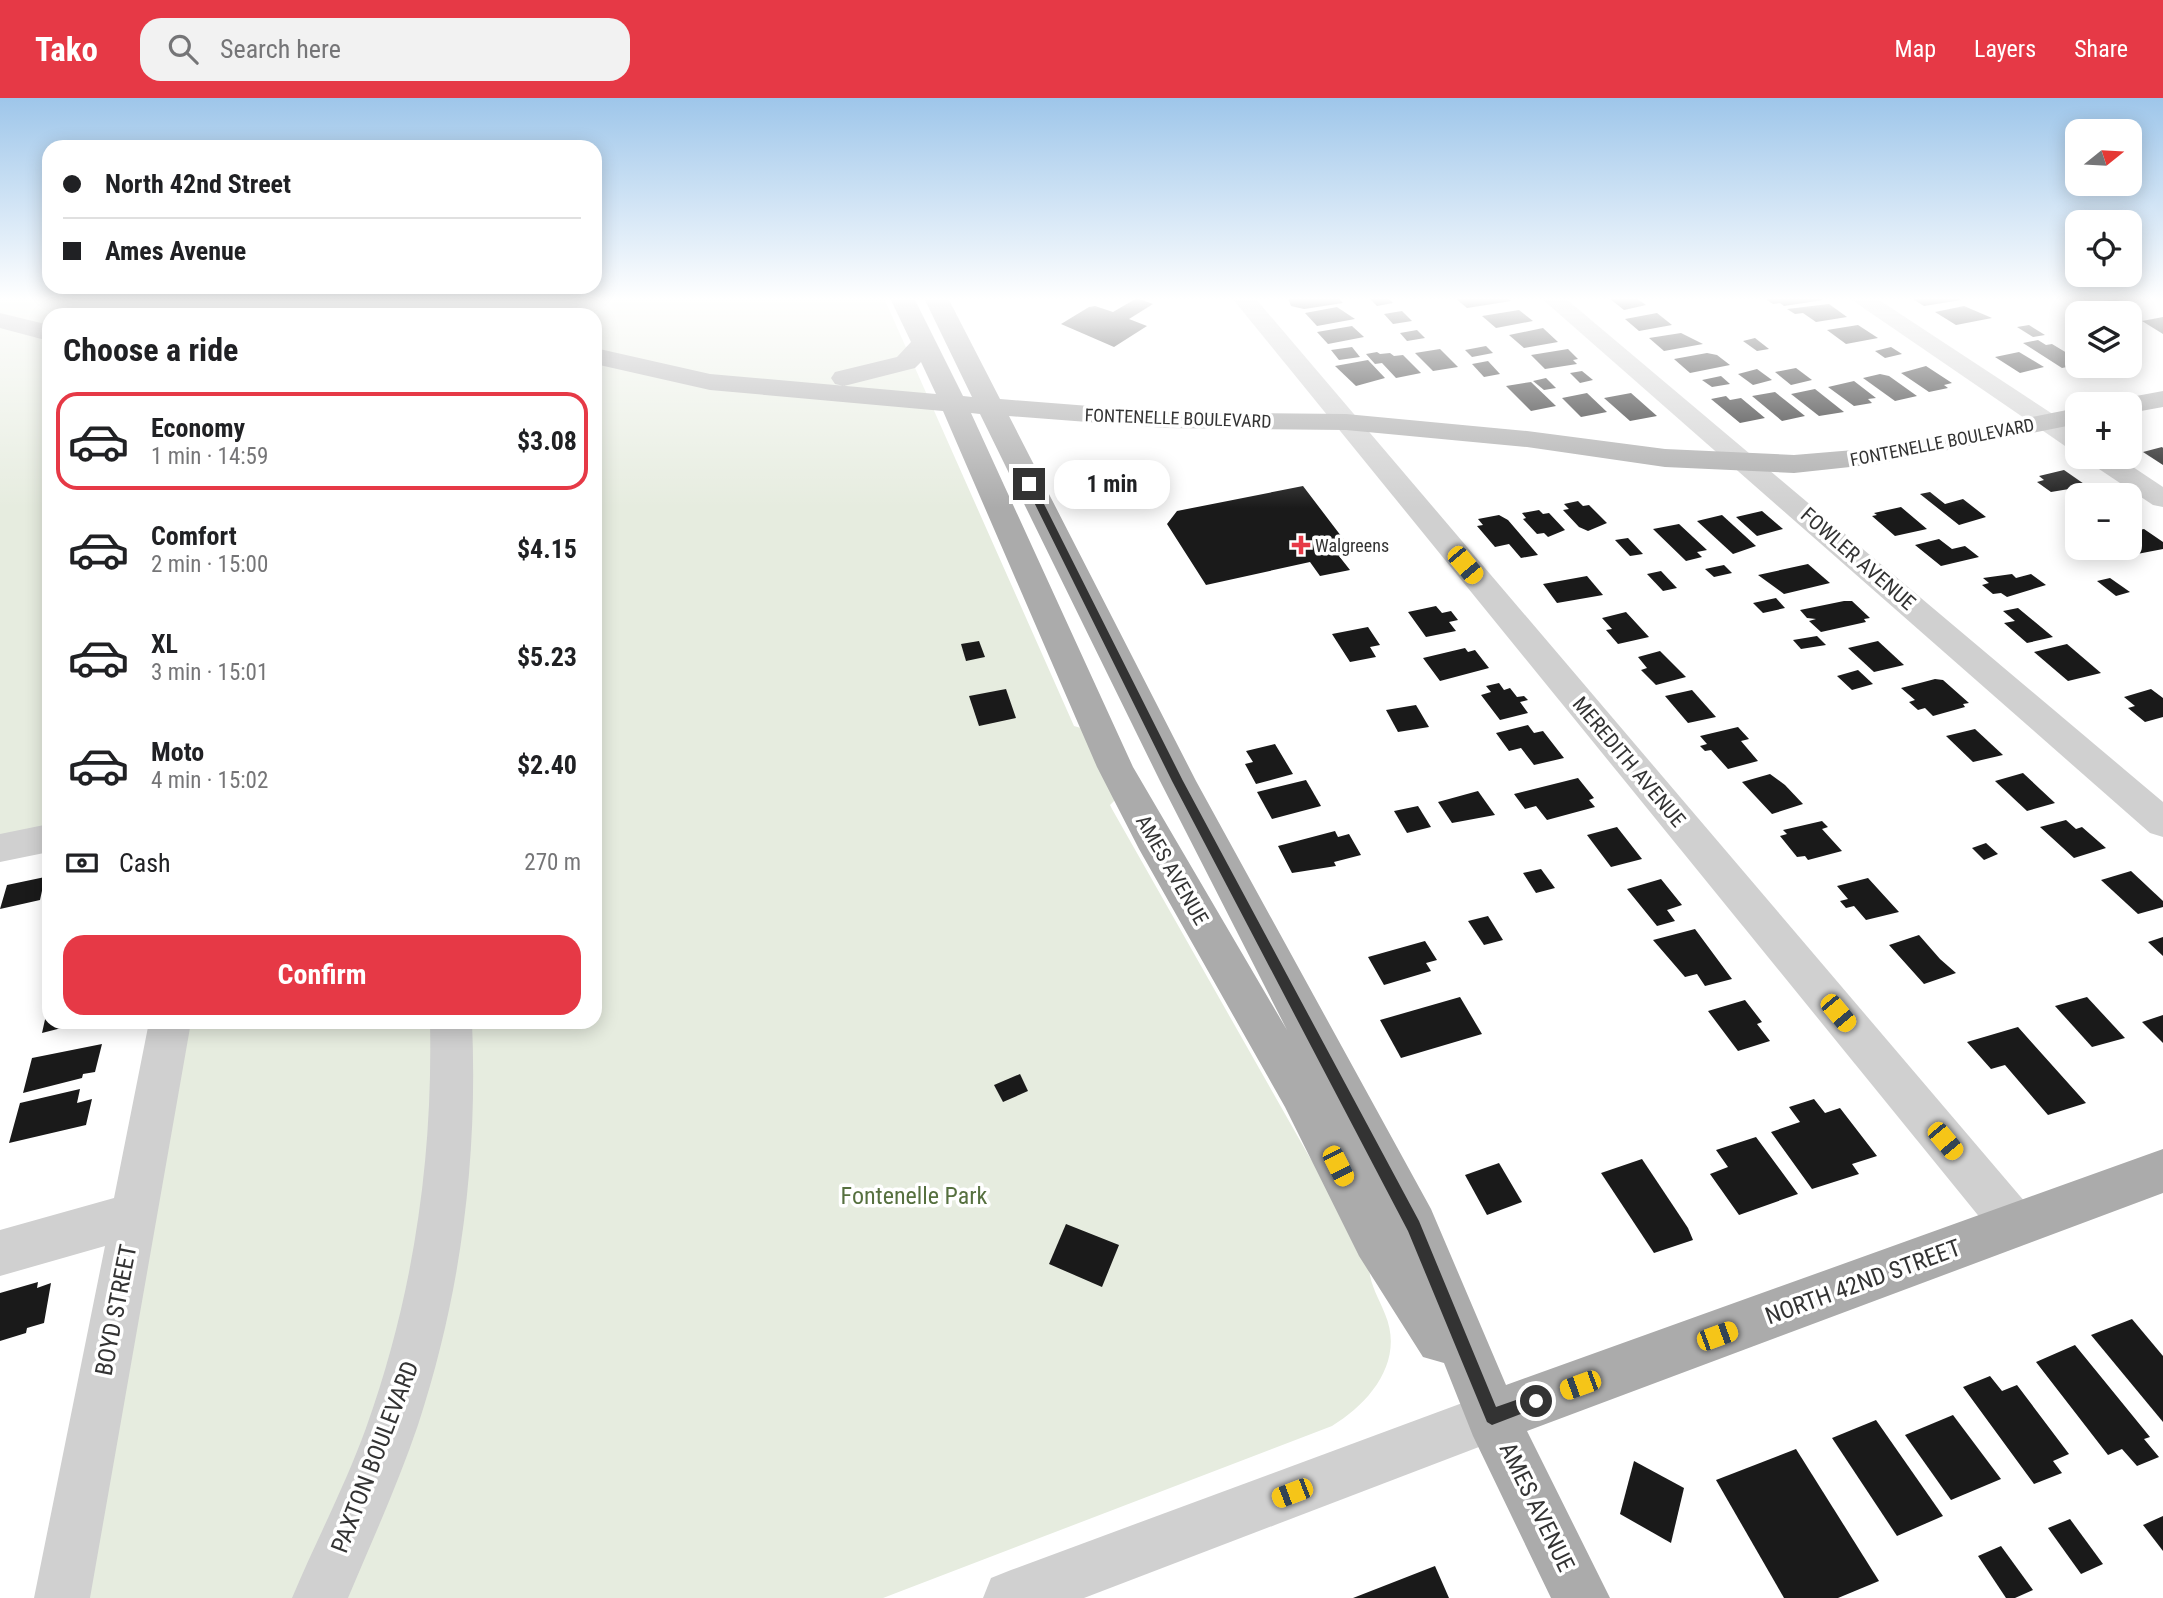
<!DOCTYPE html>
<html lang="en">
<head>
<meta charset="utf-8">
<style>
  :root { --surface:#fff; --page:#f2f2f2; --text:#202124; --muted:#757577; --line:#e0e0e0; --accent:#e63946 }
  body { margin:0; font-family:"Roboto Condensed",sans-serif; background:var(--page); color:var(--text); height:100vh; display:flex; flex-direction:column; font-size:26px; white-space:nowrap }
  * { box-sizing:border-box; margin:0 }
  p { font-size:23px; color:var(--muted) }
  .icon { flex:none; width:38px; height:38px; fill:none; stroke:currentColor; stroke-width:2; stroke-linecap:round; stroke-linejoin:round }
  .map { position:relative; flex:1; overflow:hidden }
  .drawer { position:absolute; left:42px; top:210px; width:560px; height:721px; display:flex; flex-direction:column; background:var(--surface); border-radius:21px; box-shadow:0 4px 18px #0003 }
  .drawer>* { flex:none }
  .banner { position:absolute; left:42px; top:42px; width:560px; height:154px; border-radius:21px; box-shadow:0 4px 18px #0003; display:grid; align-content:center; height:154px; padding:0 21px; background:var(--surface) }
  .needle { width:46px; rotate:72deg }
  .controls { position:absolute; left:2065px; top:21px; display:grid; gap:14px }
  .controls a { display:grid; place-items:center; width:77px; height:77px; border-radius:14px; background:var(--surface); box-shadow:0 4px 18px #0003; font-size:35px }
  .end { position:absolute; width:32px; height:32px; margin:-16px; border:9px solid #333; background:#fff; box-shadow:0 0 0 4px #fff }
  .from { border-radius:50% }
  .bubble { position:absolute; height:49px; border-radius:21px; background:var(--surface); box-shadow:0 4px 18px #0003; font-size:23px; font-weight:700; line-height:49px; text-align:center }
  .car { position:absolute; width:21px; height:42px; margin:-21px -10px; border-radius:9px; box-shadow:0 0 5px 2px #0007; background:linear-gradient(#f5c518 24%,#345 0 40%,#f5c518 0 76%,#345 0 86%,#f5c518 0) }
  .banner b { display:flex; align-items:center; gap:24px; height:66px; font-size:26px }
  .banner b+b { border-top:2px solid var(--line) }
  .banner i { width:18px; height:18px; background:var(--text) }
  ul { padding:0; list-style:none }
  li { display:flex; align-items:center; gap:21px; height:98px; margin:0 14px 10px; padding:0 7px; border:4px solid transparent; border-radius:21px }
  li div { flex:1 }
  li b { display:block; font-size:26px }
  li em { font-style:normal; font-weight:700 }
  li.current { border-color:var(--accent) }
  li>.icon { width:63px; height:63px; stroke-width:1.5 }
  h2 { padding:0 21px; font-size:32px; line-height:84px }
  .pay { display:flex; align-items:center; gap:18px; height:77px; padding:0 21px; font-size:26px }
  .pay p { margin-inline-start:auto }
  .action { display:flex; gap:14px; margin-top:auto; padding:14px 21px }
  .action a { flex:1; height:80px; border-radius:21px; background:var(--accent); color:#fff; font-size:28px; font-weight:700; line-height:80px; text-align:center }
  header { display:flex; align-items:center; gap:42px; box-sizing:border-box; height:98px; padding:0 35px; background:var(--accent); color:#fff }
  header strong { font-size:33px }
  nav { display:flex; gap:38px; margin-inline-start:auto; font-size:24px }
  .search { width:490px; height:63px; background:var(--page); display:flex; align-items:center; gap:18px; box-sizing:border-box; padding:0 24px; border-radius:21px; color:var(--muted); font-size:26px }
  .map>svg:first-child { display:block }
  .green { fill:#e6ecdf }
  .building { fill:#1a1a1a }
  .lines { fill:none; stroke-linecap:round; stroke-linejoin:round }
  .minor { fill:#d0d0d0; fill-rule:evenodd }
  .major { fill:#ababab; fill-rule:evenodd }
  .route { fill:#333 }
  .poi-dot { fill:#e63946; stroke:#fff; stroke-width:2.5 }
  .labels { text-anchor:middle; dominant-baseline:central; stroke-width:7; stroke-linejoin:round; paint-order:stroke }
  .far-street-label { font-size:18px; fill:#333; stroke:#fff }
  .far-poi-label { font-size:18px; fill:#333; stroke:#fff; text-anchor:start }
  .street-label { font-size:21px; fill:#333; stroke:#fff }
  .near-park-label { font-size:24px; fill:#56703f; stroke:#fff }
  .near-street-label { font-size:24px; fill:#333; stroke:#fff }
</style>
</head>
<body>
<header>
<strong>Tako</strong>
<div class="search"><svg class="icon" aria-label="search" viewBox="0 0 24 24"><circle cx="10" cy="10" r="6"/><path d="M15 15l6 6"/></svg>Search here</div>
<nav><a>Map</a><a>Layers</a><a>Share</a></nav>
</header>
<div class="map">
<svg width="2163" height="1500" viewBox="0 0 2163 1500">
  <rect width="100%" height="100%" fill="#fff"/>
  <path class="green" d="M0,200H884L1074,628L1081,630L1115,702L1110,707L1112,711L1310,1060L1329,1086L1369,1164C1368,1184 1378,1198 1385,1216C1405,1263 1370,1305 1332,1328L883,1500H88L188,924H595V217H49V728L0,738Z"/>
  <g class="building">
    <path d="M1137,200L1153,206L1129,221L1147,228L1114,249L1061,226L1089,209L1095,208L1113,214Z"/>
    <path d="M1288,200H1338L1343,205L1304,211L1291,208Z"/>
    <path d="M1369,200H1388L1393,205L1377,208Z"/>
    <path d="M1455,200H1507L1511,203L1467,210Z"/>
    <path d="M1609,200H1636L1646,207L1624,212Z"/>
    <path d="M1764,200H1819L1823,202L1784,208L1780,205L1773,206Z"/>
    <path d="M1911,200H1958L1961,202L1924,208Z"/>
    <path d="M2115,201L2133,211L2114,214L2097,204Z"/>
    <path d="M1829,206L1847,219L1816,224L1803,215L1795,216L1787,211Z"/>
    <path d="M1964,208L1992,220L1956,227L1935,214Z"/>
    <path d="M1337,209L1355,221L1317,228L1305,215Z"/>
    <path d="M1519,212L1533,223L1496,230L1482,218Z"/>
    <path d="M1402,213L1412,223L1393,226L1384,216Z"/>
    <path d="M1657,215L1672,227L1639,233L1625,221Z"/>
    <path d="M2163,219V236L2142,223Z"/>
    <path d="M1858,227L1878,240L1846,246L1827,232Z"/>
    <path d="M2029,227L2045,237L2033,239L2017,229Z"/>
    <path d="M1352,228L1364,239L1328,246L1317,234Z"/>
    <path d="M1543,230L1558,244L1524,250L1509,237Z"/>
    <path d="M1417,232L1425,240L1407,243L1400,235Z"/>
    <path d="M1681,235L1703,246L1664,253L1649,240Z"/>
    <path d="M1755,240L1769,251L1757,253L1743,243Z"/>
    <path d="M2038,242L2046,247L2052,246L2077,261V267L2062,270L2023,245Z"/>
    <path d="M1486,248L1493,255L1472,259L1465,252Z"/>
    <path d="M1352,249L1360,259L1339,262L1331,252Z"/>
    <path d="M1891,249L1902,256L1885,260L1875,253Z"/>
    <path d="M1440,251L1458,269L1433,273L1415,255Z"/>
    <path d="M1568,251L1578,261L1573,262L1577,266L1545,271L1531,257Z"/>
    <path d="M1377,254L1380,256L1390,255L1394,258L1403,257L1421,275L1396,280L1382,265L1375,266L1366,256Z"/>
    <path d="M2019,254L2044,269L2020,275L1995,259Z"/>
    <path d="M1707,255L1717,257L1730,267L1690,275L1674,261Z"/>
    <path d="M1368,262L1385,280L1356,288L1335,268Z"/>
    <path d="M1488,263L1500,276L1484,279L1472,266Z"/>
    <path d="M1926,268L1952,285L1944,287L1948,290L1929,294L1901,275Z"/>
    <path d="M1796,270L1812,282L1791,287L1775,274Z"/>
    <path d="M1757,271L1772,282L1753,287L1738,276Z"/>
    <path d="M1582,273L1593,282L1580,285L1570,275Z"/>
    <path d="M1880,276L1889,278L1917,298L1895,303L1863,280Z"/>
    <path d="M1721,278L1730,286L1712,289L1702,282Z"/>
    <path d="M1546,280L1556,290L1544,292L1533,283Z"/>
    <path d="M1854,283L1876,300L1868,301L1872,305L1854,308L1828,289Z"/>
    <path d="M1531,284L1556,308L1531,313L1506,288Z"/>
    <path d="M1815,291L1844,314L1819,318L1791,296Z"/>
    <path d="M1775,294L1805,318L1782,323L1752,298Z"/>
    <path d="M1587,295L1607,314L1581,319L1562,300Z"/>
    <path d="M1631,295L1657,318L1630,323L1604,300Z"/>
    <path d="M1726,298L1730,302L1741,300L1765,320L1740,325L1711,301Z"/>
    <path d="M2163,350V367L2143,354L2162,349Z"/>
    <path d="M2064,372L2087,388L2051,394L2037,384L2044,382L2039,378Z"/>
    <path d="M1303,388L1354,455L1339,458L1350,472L1320,478L1310,464L1206,487L1167,426L1177,413Z"/>
    <path d="M1930,394L1945,406L1963,401L1986,419L1959,427L1920,396Z"/>
    <path d="M1578,403L1583,408L1589,407L1607,425L1588,433L1579,429L1563,412L1569,411L1564,406Z"/>
    <path d="M1901,409L1927,431L1895,438L1872,418L1877,417L1874,415Z"/>
    <path d="M1539,412L1543,416L1549,415L1565,432L1548,439L1544,435L1537,436L1523,421L1526,420L1522,415Z"/>
    <path d="M1762,413L1783,431L1757,438L1736,419Z"/>
    <path d="M1499,417L1508,422L1538,457L1521,460L1509,446L1495,449L1477,428L1483,427L1478,421Z"/>
    <path d="M1722,417L1756,448L1733,456L1697,423Z"/>
    <path d="M1679,426L1707,452L1697,454L1702,459L1686,463L1653,431Z"/>
    <path d="M2144,431L2163,444V451L2132,457L2122,450H2130V434Z"/>
    <path d="M1628,440L1643,456L1630,458L1615,442Z"/>
    <path d="M1939,441L1952,451L1965,448L1979,459L1941,468L1915,447Z"/>
    <path d="M1808,466L1830,485L1784,496L1758,477Z"/>
    <path d="M1724,467L1732,475L1714,479L1705,471Z"/>
    <path d="M1661,473L1677,490L1663,493L1647,476Z"/>
    <path d="M2012,476L2016,480L2031,476L2046,487L2007,499L2001,495L1993,496L1982,487L1989,485L1983,480Z"/>
    <path d="M1587,478L1603,497L1557,505L1543,486Z"/>
    <path d="M2110,480L2130,494L2116,498L2097,483Z"/>
    <path d="M1776,500L1785,510L1763,515L1753,505Z"/>
    <path d="M1844,503H1852L1870,520L1864,521L1866,524L1821,534L1809,523L1816,521L1807,520L1800,512Z"/>
    <path d="M1436,508L1442,515L1451,513L1458,522L1449,524L1456,533L1426,539L1408,514Z"/>
    <path d="M2018,510L2053,539L2027,545L2004,525L2015,523L2003,513Z"/>
    <path d="M1626,514L1649,539L1618,546L1606,532L1612,531L1602,520Z"/>
    <path d="M1368,529L1380,547L1370,549L1376,559L1350,564L1332,536Z"/>
    <path d="M1817,538L1826,547L1801,551L1793,542Z"/>
    <path d="M979,543L985,559L966,563L961,546Z"/>
    <path d="M1878,543L1904,567L1874,574L1848,550Z"/>
    <path d="M2067,546L2101,575L2068,583L2034,554Z"/>
    <path d="M1465,550L1468,554L1475,552L1489,570L1440,583L1423,560Z"/>
    <path d="M1660,553L1686,579L1656,587L1641,572L1647,570L1638,559Z"/>
    <path d="M1858,572L1873,586L1852,592L1837,578Z"/>
    <path d="M1935,581L1943,582L1969,605L1963,606L1965,609L1933,618L1925,610L1918,612L1909,604L1915,602L1901,590Z"/>
    <path d="M1499,585L1504,592L1510,590L1517,599L1524,598L1528,602L1520,604L1528,615L1500,622L1481,597L1491,594L1486,588Z"/>
    <path d="M1006,591L1016,620L979,628L969,598Z"/>
    <path d="M2151,591L2163,600V619L2145,624L2128,610L2135,608L2124,599Z"/>
    <path d="M1692,592L1716,619L1688,625L1665,598Z"/>
    <path d="M1416,607L1429,629L1398,634L1386,612Z"/>
    <path d="M1528,627L1534,635L1543,633L1564,660L1534,667L1521,650L1509,653L1496,635Z"/>
    <path d="M1738,629L1749,641L1741,643L1758,663L1728,671L1711,652L1705,653L1700,648L1707,646L1700,638Z"/>
    <path d="M1975,631L2003,657L1973,664L1946,638Z"/>
    <path d="M1275,646L1293,676L1256,686L1245,666L1253,664L1246,653Z"/>
    <path d="M2023,675L2055,705L2027,713L1995,683Z"/>
    <path d="M1770,676L1785,687L1803,706L1772,716L1742,684Z"/>
    <path d="M1578,680L1594,700L1589,702L1595,709L1547,722L1536,708L1525,711L1514,696Z"/>
    <path d="M1306,682L1321,708L1272,721L1257,694Z"/>
    <path d="M1478,693L1495,717L1452,725L1438,704Z"/>
    <path d="M1418,708L1431,729L1407,735L1394,713Z"/>
    <path d="M2066,722L2076,731L2082,729L2106,750L2074,760L2040,729Z"/>
    <path d="M1822,723L1828,729L1822,731L1842,753L1808,762L1805,758L1797,759L1780,738L1787,736L1783,732Z"/>
    <path d="M1617,729L1642,761L1611,769L1587,737Z"/>
    <path d="M1335,733L1338,739L1349,736L1361,757L1334,764L1336,768L1292,775L1278,748Z"/>
    <path d="M1986,745L1998,756L1984,762L1972,750Z"/>
    <path d="M1541,771L1555,790L1536,795L1523,775Z"/>
    <path d="M2131,773L2163,803V809L2138,816L2101,782Z"/>
    <path d="M45,779L40,802L0,811L7,787Z"/>
    <path d="M1868,780L1899,814L1866,822L1854,808L1846,810L1840,803L1848,801L1837,788Z"/>
    <path d="M1661,781L1682,807L1667,812L1675,823L1657,828L1627,791Z"/>
    <path d="M1488,818L1503,842L1484,847L1468,823Z"/>
    <path d="M1695,831L1732,881L1705,888L1697,876L1685,879L1653,842Z"/>
    <path d="M1919,837L1940,861L1956,875L1924,886L1889,847Z"/>
    <path d="M2163,839V858L2148,844Z"/>
    <path d="M1425,843L1437,862L1426,865L1431,873L1384,887L1368,859Z"/>
    <path d="M1460,899L1482,936L1401,960L1380,922Z"/>
    <path d="M2087,899L2125,940L2092,949L2055,908Z"/>
    <path d="M1745,902L1762,924L1757,926L1770,943L1738,953L1708,913Z"/>
    <path d="M48,908L49,924L81,925L42,935Z"/>
    <path d="M2163,917V945L2142,924Z"/>
    <path d="M2018,929L2086,1005L2048,1017L2005,967L1991,971L1967,944Z"/>
    <path d="M102,946L95,974L83,976L82,980L23,995L32,960Z"/>
    <path d="M1020,976L1028,993L1003,1004L994,987Z"/>
    <path d="M80,991L77,1005L92,1001L86,1027L9,1045L20,1005Z"/>
    <path d="M1814,1001L1825,1015L1840,1010L1877,1058L1852,1066L1859,1076L1812,1091L1771,1034L1800,1024L1789,1009Z"/>
    <path d="M1756,1039L1798,1096L1739,1117L1710,1076L1728,1069L1716,1052Z"/>
    <path d="M1642,1061L1688,1130L1693,1142L1654,1155L1601,1075Z"/>
    <path d="M1499,1065L1522,1104L1487,1117L1465,1077Z"/>
    <path d="M1066,1126L1119,1147L1102,1189L1049,1166Z"/>
    <path d="M38,1184L37,1190L51,1185L44,1225L27,1230L26,1235L0,1243V1195Z"/>
    <path d="M2132,1221L2163,1258V1324L2091,1237Z"/>
    <path d="M2075,1247L2150,1339L2144,1341L2159,1359L2137,1368L2122,1351L2108,1357L2036,1264Z"/>
    <path d="M1990,1278L2002,1293L2017,1287L2069,1356L2053,1363L2062,1375L2034,1386L1963,1289Z"/>
    <path d="M1953,1317L2001,1381L1951,1402L1905,1337Z"/>
    <path d="M1876,1322L1943,1418L1897,1438L1832,1340Z"/>
    <path d="M1796,1351L1879,1483L1838,1500H1784L1716,1382Z"/>
    <path d="M1634,1363L1684,1390L1671,1445L1620,1416Z"/>
    <path d="M2163,1418V1453L2143,1427Z"/>
    <path d="M2070,1421L2103,1466L2081,1476L2048,1430Z"/>
    <path d="M2001,1448L2033,1492L2015,1500H2006L1978,1458Z"/>
    <path d="M1435,1468L1449,1500H1353Z"/>
  </g>
  <g class="lines">
    <g class="minor">
      <path d="M1232,200H1255L2031,1111L2038,1127L2031,1143L2015,1149L1999,1143Z"/>
      <path d="M1541,200H1565L2163,704V739L2150,735Z"/>
      <path d="M1849,200H1876L2077,332V352L2068,350Z"/>
      <path d="M2087,359H2118L2163,389V409L2153,407L2090,365Z"/>
      <path d="M49,726V754L0,764V736Z"/>
      <path d="M149,924H191L90,1500H34L105,1148L0,1178V1132L114,1100Z"/>
      <path d="M430,924H472C478,1062 461,1196 418,1327C398,1386 372,1443 348,1500H292C316,1443 345,1388 366,1330C413,1199 433,1063 430,924Z"/>
      <path d="M1492,1294L1510,1301L1517,1319L1510,1337L1492,1344L1084,1500H983L991,1480L1011,1472Z"/>
    </g>
    <g class="major">
      <path d="M890,200H914L963,298L972,299L924,200H948L1000,301L1166,314L1346,316L1527,333L1665,351L1794,357L1878,350L2077,310V326L1878,366L1794,375L1665,369L1527,349L1346,332L1166,330L1009,318L1196,683L1431,1111L1506,1287L2163,1051V1095L1527,1333L1610,1500H1551L1473,1338L1444,1265L1423,1259L1359,1158L1285,1009L1139,751L1097,669L943,313L710,292L595,266V250L710,276L936,296L921,264L915,270L844,288L835,286L831,280L835,274L897,259L911,244ZM971,315L980,316L1160,683L1287,932L1133,669Z"/>
      <path d="M0,215L49,227V243L0,230Z"/>
      <path d="M2163,293V309L2130,315V306H2117L2120,301Z"/>
    </g>
  </g>
  <linearGradient id="sky" x2="0" y2="1"><stop stop-color="#9ec6ea"/><stop offset="0.49" stop-color="#fff"/><stop offset="1" stop-color="#fff" stop-opacity="0"/></linearGradient>
  <rect width="2163" height="410" fill="url(#sky)"/>
  <path class="route" d="M1029,383L1034,386L1183,683L1419,1123L1496,1309L1536,1295L1542,1297V1308L1492,1327L1487,1324L1408,1133L1172,683L1025,386Z"/>
  <path class="poi-dot" d="M1297.5 436.5h7v7h7v7h-7v7h-7v-7h-7v-7h7z"/>
  <g class="labels">
    <g class="far-street-label">
      <text transform="translate(1178 320) rotate(2)">FONTENELLE BOULEVARD</text>
      <text transform="translate(1942 344) rotate(-11)">FONTENELLE BOULEVARD</text>
    </g>
    <g class="far-poi-label">
      <text x="1315" y="447">Walgreens</text>
    </g>
    <g class="street-label">
      <text transform="translate(1858 461) rotate(41)">FOWLER AVENUE</text>
      <text transform="translate(1629 664) rotate(50)">MEREDITH AVENUE</text>
      <text transform="translate(1172 772) rotate(60)">AMES AVENUE</text>
    </g>
    <g class="near-park-label">
      <text x="914" y="1098">Fontenelle Park</text>
    </g>
    <g class="near-street-label">
      <text transform="translate(1863 1184) rotate(-20)">NORTH 42ND STREET</text>
      <text transform="translate(116 1212) rotate(-79)">BOYD STREET</text>
      <text transform="translate(375 1359) rotate(-69)">PAXTON BOULEVARD</text>
      <text transform="translate(1537 1409) rotate(64)">AMES AVENUE</text>
    </g>
  </g>
</svg>
<div class="controls">
<a><svg class="needle" viewBox="-14 -14 28 28"><path d="M0-13l5 13h-10z" fill="#e53935"/><path d="M0 13l5-13h-10z" fill="#757577"/></svg></a>
<a><svg class="icon" aria-label="locate" viewBox="0 0 24 24"><circle cx="12" cy="12" r="6"/><path d="M12 2v4M12 18v4M2 12h4M18 12h4"/></svg></a>
<a><svg class="icon" aria-label="layers" viewBox="0 0 24 24"><path d="M12 4l9 5-9 5-9-5zM3 14l9 5 9-5"/></svg></a>
<a>+</a>
<a>−</a>
</div>
<i class="end from" style="left:1536px;top:1303px"></i>
<i class="end" style="left:1029px;top:386px"></i>
<div class="bubble" style="left:1054px;top:362px;width:116px">1 min</div>
<i class="car" style="left:1465px;top:467px;rotate:140deg"></i>
<i class="car" style="left:1838px;top:915px;rotate:140deg"></i>
<i class="car" style="left:1945px;top:1043px;rotate:140deg"></i>
<i class="car" style="left:1338px;top:1068px;rotate:153deg"></i>
<i class="car" style="left:1717px;top:1238px;rotate:70deg"></i>
<i class="car" style="left:1580px;top:1287px;rotate:250deg"></i>
<i class="car" style="left:1292px;top:1395px;rotate:249deg"></i>
<div class="banner">
<b><i class="from"></i>North 42nd Street</b>
<b><i></i>Ames Avenue</b>
</div>
<section class="drawer">
<h2>Choose a ride</h2>
<ul>
<li class="current"><svg class="icon" aria-label="car" viewBox="0 0 24 24"><path d="M5 17H2v-5l4-1 3-4h7l3 4 3 1v5h-3M9 17h6M6 11h13"/><circle cx="7" cy="17" r="2"/><circle cx="17" cy="17" r="2"/></svg><div><b>Economy</b><p>1 min · 14:59</p></div><em>$3.08</em></li>
<li><svg class="icon" aria-label="car" viewBox="0 0 24 24"><path d="M5 17H2v-5l4-1 3-4h7l3 4 3 1v5h-3M9 17h6M6 11h13"/><circle cx="7" cy="17" r="2"/><circle cx="17" cy="17" r="2"/></svg><div><b>Comfort</b><p>2 min · 15:00</p></div><em>$4.15</em></li>
<li><svg class="icon" aria-label="car" viewBox="0 0 24 24"><path d="M5 17H2v-5l4-1 3-4h7l3 4 3 1v5h-3M9 17h6M6 11h13"/><circle cx="7" cy="17" r="2"/><circle cx="17" cy="17" r="2"/></svg><div><b>XL</b><p>3 min · 15:01</p></div><em>$5.23</em></li>
<li><svg class="icon" aria-label="car" viewBox="0 0 24 24"><path d="M5 17H2v-5l4-1 3-4h7l3 4 3 1v5h-3M9 17h6M6 11h13"/><circle cx="7" cy="17" r="2"/><circle cx="17" cy="17" r="2"/></svg><div><b>Moto</b><p>4 min · 15:02</p></div><em>$2.40</em></li>
</ul>
<div class="pay"><svg class="icon" aria-label="cash" viewBox="0 0 24 24"><path d="M3 7h18v10H3z"/><circle cx="12" cy="12" r="2"/></svg>Cash<p>270 m</p></div>
<div class="action"><a>Confirm</a></div>
</section>
</div>
</body>
</html>
